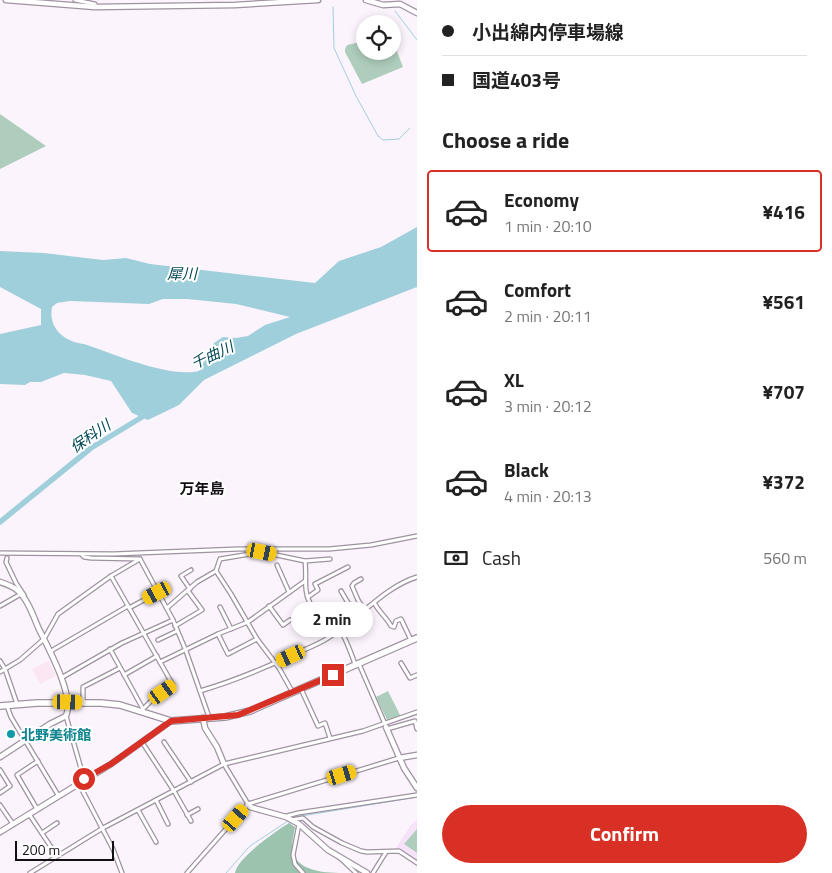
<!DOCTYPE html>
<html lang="en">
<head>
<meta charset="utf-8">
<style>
  :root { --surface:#fff; --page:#f2f2f2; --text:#222; --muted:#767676; --line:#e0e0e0; --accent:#d93025 }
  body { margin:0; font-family:"Titillium Web","Noto Sans JP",sans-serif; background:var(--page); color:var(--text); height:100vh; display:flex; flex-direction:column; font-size:19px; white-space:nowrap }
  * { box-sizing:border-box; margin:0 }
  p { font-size:16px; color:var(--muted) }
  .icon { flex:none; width:28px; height:28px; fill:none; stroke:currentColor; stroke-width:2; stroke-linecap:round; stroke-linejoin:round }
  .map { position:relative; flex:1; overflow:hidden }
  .side { display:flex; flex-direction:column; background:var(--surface); width:415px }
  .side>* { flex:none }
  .hud { display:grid; align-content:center; height:110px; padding:0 25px; background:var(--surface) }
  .fabs { position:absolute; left:356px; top:15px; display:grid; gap:10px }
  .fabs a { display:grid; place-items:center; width:45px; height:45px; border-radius:50%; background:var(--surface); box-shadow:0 2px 8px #0003; font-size:25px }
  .scale { position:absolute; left:15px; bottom:12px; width:99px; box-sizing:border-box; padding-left:5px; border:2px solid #130e14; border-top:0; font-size:14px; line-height:18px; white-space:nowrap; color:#130e14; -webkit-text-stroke:4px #fff; paint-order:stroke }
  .end { position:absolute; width:22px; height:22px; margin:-11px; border:6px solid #d93025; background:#fff; box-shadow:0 0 0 2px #fff }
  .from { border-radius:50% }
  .bubble { position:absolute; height:35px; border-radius:18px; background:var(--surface); box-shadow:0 2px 8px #0003; font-size:16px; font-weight:700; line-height:35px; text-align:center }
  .car { position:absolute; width:15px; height:30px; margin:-15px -8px; border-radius:6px; box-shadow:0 0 4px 1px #0007; background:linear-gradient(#f5c518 24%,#345 0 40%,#f5c518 0 76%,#345 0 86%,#f5c518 0) }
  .hud b { display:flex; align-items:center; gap:18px; height:48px; font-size:19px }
  .hud b+b { border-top:1px solid var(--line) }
  .hud i { width:12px; height:12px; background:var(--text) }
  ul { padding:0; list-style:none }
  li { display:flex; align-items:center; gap:15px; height:82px; margin:0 10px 8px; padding:0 15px; border:2px solid transparent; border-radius:5px }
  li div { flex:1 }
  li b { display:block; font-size:19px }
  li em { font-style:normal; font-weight:700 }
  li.selected { border-color:var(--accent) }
  li>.icon { width:45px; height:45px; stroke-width:1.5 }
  h2 { padding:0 25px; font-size:22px; line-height:60px }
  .pay { display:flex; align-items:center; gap:12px; height:55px; padding:0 25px; font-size:19px }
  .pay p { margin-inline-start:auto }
  .primary-button { display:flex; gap:10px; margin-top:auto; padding:10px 25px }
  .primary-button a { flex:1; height:58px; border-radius:30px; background:var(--accent); color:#fff; font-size:20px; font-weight:700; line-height:58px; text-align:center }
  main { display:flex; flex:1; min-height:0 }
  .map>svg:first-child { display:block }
  .commercial { fill:#fbe6f4 }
  .built { fill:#f7e3f9 }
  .green { fill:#aecdbc }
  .forest { fill:#9bc3ad }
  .water { fill:#a0cfdc; fill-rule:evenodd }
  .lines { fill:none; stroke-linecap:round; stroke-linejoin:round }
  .stream { stroke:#a0cfdc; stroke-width:1 }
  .river { stroke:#a0cfdc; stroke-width:5.5 }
  .street-casing { stroke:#9f92a1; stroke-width:5.5 }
  .secondary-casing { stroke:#9f92a1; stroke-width:7 }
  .highway-casing { stroke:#9f92a1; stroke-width:8 }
  .street { stroke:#fff; stroke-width:3 }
  .secondary { stroke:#fff; stroke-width:4.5 }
  .highway { stroke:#fff; stroke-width:5.5 }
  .route { stroke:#d93025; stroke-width:6 }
  .culture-dot { fill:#0f9aa8; stroke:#fff; stroke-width:2 }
  .labels { text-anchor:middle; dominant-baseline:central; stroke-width:4; stroke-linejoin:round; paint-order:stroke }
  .culture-label { font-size:14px; font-weight:bold; fill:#0d838f; stroke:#fff; text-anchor:start }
  .water-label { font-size:15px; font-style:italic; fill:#004654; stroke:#fff }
  .neighbourhood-label { font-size:15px; font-weight:bold; fill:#130e14; stroke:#fff }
</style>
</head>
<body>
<main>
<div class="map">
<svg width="417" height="873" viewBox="0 0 417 873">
  <rect width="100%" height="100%" fill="#fcf4fd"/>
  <path class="commercial" d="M49,661L56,676L40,684L32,669Z"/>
  <path class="built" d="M417,819V861L400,850L394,851L410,826Z"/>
  <g class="green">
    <path d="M365,41V51H392L393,41L403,67L362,84L345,52V49L347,45Z"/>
    <path d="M0,114L46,146L0,169Z"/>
    <path d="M388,691L401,717L388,722L376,697Z"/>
    <path d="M417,829V853L404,844Z"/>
  </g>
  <path class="forest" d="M289,823L295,827C294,833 292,841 292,847C294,873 328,873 347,873H235C237,858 276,831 289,823Z"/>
  <path class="water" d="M417,227V287L296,334L204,380L179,405L148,420L132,413L111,381L85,375L64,373L41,382H30L25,385L0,384V334L41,325V309L0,287V251L44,253L103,260L126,258L150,264L315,283L339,261L381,247ZM163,299H187L236,304L290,317L265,325L248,336L236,338L223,337L214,343L199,371C169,378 114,354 84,344C64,342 48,328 52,307L57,303L70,301L149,304Z"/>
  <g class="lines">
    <g class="stream">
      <path d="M333,7L334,48L356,96L378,136L383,140L399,139L410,128"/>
      <path d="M395,11L417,40"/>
      <path d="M295,817L417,797"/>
      <path d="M226,873L250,846L288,821"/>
    </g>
    <path class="river" d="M0,522L91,448L147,414"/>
    <defs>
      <g id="street">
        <path d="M75,0L95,4V7"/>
        <path d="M0,553L113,554L238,549H329L371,545L417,536"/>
        <path d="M82,555L84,557L91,558L139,559"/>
        <path d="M7,558L6,562L16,583L24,595"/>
        <path d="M140,559L173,620L186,651L209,717"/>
        <path d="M305,561L330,559"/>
        <path d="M277,565L289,592"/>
        <path d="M216,571L231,594L257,639L279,668L293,693"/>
        <path d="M111,576L173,685L154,698L141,711"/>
        <path d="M361,579L354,583L352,586L358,600L365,611"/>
        <path d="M190,589L181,576L191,570"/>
        <path d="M341,591L357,618"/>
        <path d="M308,597L318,590L315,584L348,567"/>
        <path d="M375,604C379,612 387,618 391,626L394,627L396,621L401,619L411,640"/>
        <path d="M0,606L21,594"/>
        <path d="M269,606L283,625L290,620"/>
        <path d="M220,607L231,629"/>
        <path d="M129,608L157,593"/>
        <path d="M167,608L197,582L216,571L220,559L262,552L305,561C307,575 303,591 310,603C316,616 329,620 339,629C345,635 352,656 355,664"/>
        <path d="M175,626L202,610L188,591"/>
        <path d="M218,634L228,654L257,639"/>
        <path d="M158,640L177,631"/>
        <path d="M110,649L143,709"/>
        <path d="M51,651L128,606"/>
        <path d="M0,661L5,669L17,704"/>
        <path d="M160,662L218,634L248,622L305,581"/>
        <path d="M401,663L410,678L417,675"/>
        <path d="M359,664L385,724"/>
        <path d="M0,672L20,660L44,639L58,614L111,576L140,559"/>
        <path d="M124,675L157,656"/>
        <path d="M61,678L122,643L173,620"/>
        <path d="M301,689L318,726L325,723L330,738"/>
        <path d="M200,691C234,681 265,668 297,653C308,648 319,644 328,638C358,620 384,587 417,577"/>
        <path d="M83,702V687L120,668"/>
        <path d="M7,706L11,717L58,795"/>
        <path d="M66,716L84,779"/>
        <path d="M387,729L415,721L417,729"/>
        <path d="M142,742L174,791L191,821"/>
        <path d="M164,742L191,782"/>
        <path d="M224,764L248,804"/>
        <path d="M0,770L10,786L0,793"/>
        <path d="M79,784L113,849L122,873"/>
        <path d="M156,800L168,824"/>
        <path d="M0,805L13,824"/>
        <path d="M37,809L17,775L38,761"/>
        <path d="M138,810L156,842"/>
        <path d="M29,814L57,856"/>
        <path d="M187,815L198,809"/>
        <path d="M287,816L298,813L417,795"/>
        <path d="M291,820L303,818L313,827L342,843L361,851L367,852L399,851L417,863"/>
        <path d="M299,824L293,855L295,864L303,873"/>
        <path d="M42,833L57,823"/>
        <path d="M339,857L356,873"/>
        <path d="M30,873L103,828L224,764L363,731L417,712"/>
        <path d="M187,873L248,804L399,758"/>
        <path d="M373,873L386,852"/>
      </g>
      <g id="secondary">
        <path d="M6,0L95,7L235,5L318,0"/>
        <path d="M366,0L383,5L400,4L417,13"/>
        <path d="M0,582C6,584 12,586 17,590C27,598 33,615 38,627C47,646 75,695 66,716L50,724L0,757"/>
        <path d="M203,718L205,728L217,747L224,764"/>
        <path d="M386,727L404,768L417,788"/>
        <path d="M399,758L417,755"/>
        <path d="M248,804L250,807L286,817L299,824L328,850L367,873"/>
        <path d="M0,832L111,764L171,721"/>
      </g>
      <path id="highway" d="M0,706L37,703H101L120,705L171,721L225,717L250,711L417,638"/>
    </defs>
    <use href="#street" class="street-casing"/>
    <use href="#secondary" class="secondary-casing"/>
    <use href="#highway" class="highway-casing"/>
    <use href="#street" class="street"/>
    <use href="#secondary" class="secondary"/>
    <use href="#highway" class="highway"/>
  </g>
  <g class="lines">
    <path class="route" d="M84,779L111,764L171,721L238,715L333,675"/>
  </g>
  <circle class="culture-dot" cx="11" cy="734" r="5"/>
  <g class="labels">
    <g class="culture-label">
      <text x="21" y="734">北野美術館</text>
    </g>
    <g class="water-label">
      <text x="182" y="273">犀川</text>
      <text transform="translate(212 355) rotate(-25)">千曲川</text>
      <text transform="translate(90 436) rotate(-34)">保科川</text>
    </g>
    <g class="neighbourhood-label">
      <text x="202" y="488">万年島</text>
    </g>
  </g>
</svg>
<div class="fabs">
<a><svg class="icon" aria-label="locate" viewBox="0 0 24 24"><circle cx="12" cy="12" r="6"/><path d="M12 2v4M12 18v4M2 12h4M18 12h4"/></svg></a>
</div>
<div class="scale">200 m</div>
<i class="end from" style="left:84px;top:779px"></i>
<i class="end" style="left:333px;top:675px"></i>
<div class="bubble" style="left:291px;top:602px;width:82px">2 min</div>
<i class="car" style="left:262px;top:552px;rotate:101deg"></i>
<i class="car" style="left:157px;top:593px;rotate:242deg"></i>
<i class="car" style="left:291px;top:656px;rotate:245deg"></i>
<i class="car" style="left:163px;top:692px;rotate:55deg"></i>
<i class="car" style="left:68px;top:702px;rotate:91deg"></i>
<i class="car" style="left:342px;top:775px;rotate:73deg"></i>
<i class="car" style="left:236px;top:818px;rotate:41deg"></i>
</div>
<section class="side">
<div class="hud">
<b><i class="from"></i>小出綿内停車場線</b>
<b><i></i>国道403号</b>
</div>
<h2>Choose a ride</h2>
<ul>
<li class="selected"><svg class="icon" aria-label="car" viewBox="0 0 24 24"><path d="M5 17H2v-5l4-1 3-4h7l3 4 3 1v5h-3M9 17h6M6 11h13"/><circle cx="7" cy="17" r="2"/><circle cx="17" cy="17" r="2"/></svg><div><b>Economy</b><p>1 min · 20:10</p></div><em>¥416</em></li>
<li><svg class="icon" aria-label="car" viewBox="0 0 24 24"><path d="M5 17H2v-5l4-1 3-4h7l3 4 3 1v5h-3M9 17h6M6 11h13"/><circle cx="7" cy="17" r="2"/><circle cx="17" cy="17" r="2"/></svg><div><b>Comfort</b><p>2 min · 20:11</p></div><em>¥561</em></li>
<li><svg class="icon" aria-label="car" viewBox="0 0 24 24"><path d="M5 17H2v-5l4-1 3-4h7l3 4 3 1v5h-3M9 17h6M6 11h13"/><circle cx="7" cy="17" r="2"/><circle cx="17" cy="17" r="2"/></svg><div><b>XL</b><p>3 min · 20:12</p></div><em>¥707</em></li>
<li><svg class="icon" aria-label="car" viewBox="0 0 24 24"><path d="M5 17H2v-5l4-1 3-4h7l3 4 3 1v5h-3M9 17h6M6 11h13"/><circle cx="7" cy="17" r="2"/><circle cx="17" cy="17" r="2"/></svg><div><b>Black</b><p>4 min · 20:13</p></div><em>¥372</em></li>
</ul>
<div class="pay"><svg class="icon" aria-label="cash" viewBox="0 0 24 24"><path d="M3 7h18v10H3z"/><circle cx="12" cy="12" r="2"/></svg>Cash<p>560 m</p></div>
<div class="primary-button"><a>Confirm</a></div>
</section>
</main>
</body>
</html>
